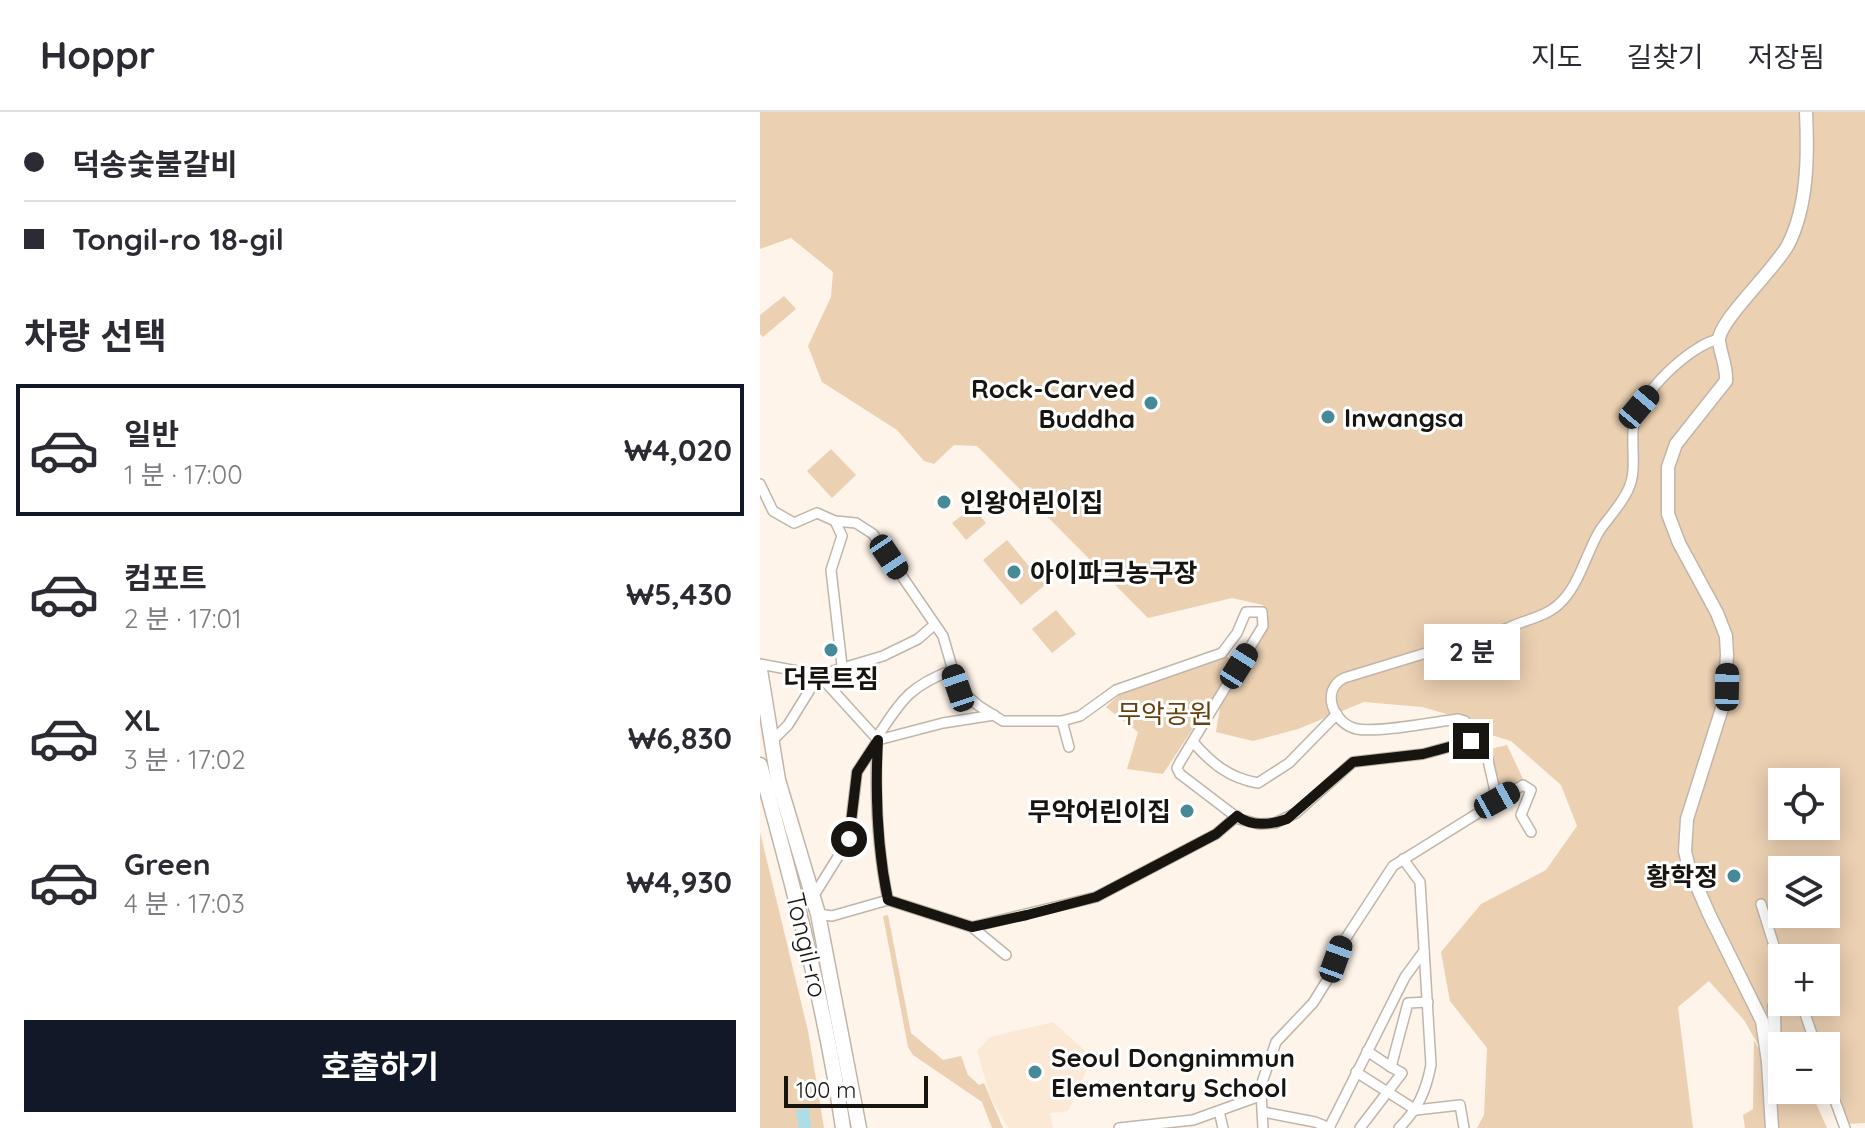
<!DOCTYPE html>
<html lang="ko">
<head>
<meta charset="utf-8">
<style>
  :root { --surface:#fff; --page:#f2f2f3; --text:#2b2b33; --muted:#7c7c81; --line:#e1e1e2; --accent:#111827 }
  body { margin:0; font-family:Quicksand,"Noto Sans KR",sans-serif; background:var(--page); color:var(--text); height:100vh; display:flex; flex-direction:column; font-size:30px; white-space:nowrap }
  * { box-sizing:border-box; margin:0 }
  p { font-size:26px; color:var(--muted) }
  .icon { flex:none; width:44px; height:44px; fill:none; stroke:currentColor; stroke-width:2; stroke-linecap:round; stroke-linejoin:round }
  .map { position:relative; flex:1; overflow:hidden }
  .details { display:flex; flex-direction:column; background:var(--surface); width:760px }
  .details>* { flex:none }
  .banner { display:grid; align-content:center; height:176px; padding:0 24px; background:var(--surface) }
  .tools { position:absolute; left:1008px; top:656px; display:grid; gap:16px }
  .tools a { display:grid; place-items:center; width:72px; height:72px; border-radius:0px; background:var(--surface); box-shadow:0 4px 20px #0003; font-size:40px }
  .scale { position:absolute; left:24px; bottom:20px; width:144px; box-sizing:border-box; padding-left:8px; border:4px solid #18140f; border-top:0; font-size:22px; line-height:28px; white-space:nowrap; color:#18140f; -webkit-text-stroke:6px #fff; paint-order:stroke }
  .end { position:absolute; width:36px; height:36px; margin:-18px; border:10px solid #18140f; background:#fff; box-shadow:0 0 0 4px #fff }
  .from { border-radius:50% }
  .bubble { position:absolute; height:56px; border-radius:0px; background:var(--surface); box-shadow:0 4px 20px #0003; font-size:26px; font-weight:700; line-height:56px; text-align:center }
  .car { position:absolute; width:24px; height:48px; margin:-24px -12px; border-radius:10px; box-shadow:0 0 6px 2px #0007; background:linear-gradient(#222 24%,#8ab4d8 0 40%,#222 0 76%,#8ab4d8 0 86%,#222 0) }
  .banner b { display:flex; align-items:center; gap:28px; height:76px; font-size:30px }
  .banner b+b { border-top:2px solid var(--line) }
  .banner i { width:20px; height:20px; background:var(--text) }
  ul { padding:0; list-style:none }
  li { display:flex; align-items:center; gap:24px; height:132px; margin:0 16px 12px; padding:0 8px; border:4px solid transparent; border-radius:0px }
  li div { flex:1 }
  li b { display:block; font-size:30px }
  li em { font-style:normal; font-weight:700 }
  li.current { border-color:var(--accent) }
  li>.icon { width:72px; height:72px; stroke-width:1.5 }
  h2 { padding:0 24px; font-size:36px; line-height:96px }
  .button { display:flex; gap:16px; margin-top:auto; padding:16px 24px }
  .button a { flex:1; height:92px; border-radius:0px; background:var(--accent); color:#fff; font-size:32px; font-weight:700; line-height:92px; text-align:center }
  header { display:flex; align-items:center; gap:48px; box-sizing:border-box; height:112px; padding:0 40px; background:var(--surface); border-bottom:2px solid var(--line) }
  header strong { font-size:38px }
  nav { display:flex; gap:44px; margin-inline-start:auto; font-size:28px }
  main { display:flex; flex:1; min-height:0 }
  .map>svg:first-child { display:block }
  .built { fill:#fbe9d6 }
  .green { fill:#ebd0b2; fill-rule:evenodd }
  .water { fill:#addee8 }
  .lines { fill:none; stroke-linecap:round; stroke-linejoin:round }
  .street-casing { stroke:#c1b5a9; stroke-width:12 }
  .secondary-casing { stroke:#c1b5a9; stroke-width:15 }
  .primary-casing { stroke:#c1b5a9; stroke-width:17 }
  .street { stroke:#fff; stroke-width:9 }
  .secondary { stroke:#fff; stroke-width:12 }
  .primary { stroke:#fff; stroke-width:14 }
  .route { stroke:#18140f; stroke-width:10 }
  .poi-dot { fill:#468a97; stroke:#fff; stroke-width:3 }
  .labels { text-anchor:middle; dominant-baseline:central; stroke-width:6; stroke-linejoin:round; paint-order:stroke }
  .poi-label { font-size:26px; font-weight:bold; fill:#18140f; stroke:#fff; text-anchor:start }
  .park-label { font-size:26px; fill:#67410d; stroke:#fff }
  .street-label { font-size:26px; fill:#18140f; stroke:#fff }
</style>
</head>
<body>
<header>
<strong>Hoppr</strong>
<nav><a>지도</a><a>길찾기</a><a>저장됨</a></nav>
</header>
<main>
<section class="details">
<div class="banner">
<b><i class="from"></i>덕송숯불갈비</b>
<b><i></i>Tongil-ro 18-gil</b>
</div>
<h2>차량 선택</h2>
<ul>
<li class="current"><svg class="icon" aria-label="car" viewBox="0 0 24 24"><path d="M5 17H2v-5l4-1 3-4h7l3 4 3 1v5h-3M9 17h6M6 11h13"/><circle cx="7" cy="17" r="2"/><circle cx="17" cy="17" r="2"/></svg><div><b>일반</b><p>1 분 · 17:00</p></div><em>₩4,020</em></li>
<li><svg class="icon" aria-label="car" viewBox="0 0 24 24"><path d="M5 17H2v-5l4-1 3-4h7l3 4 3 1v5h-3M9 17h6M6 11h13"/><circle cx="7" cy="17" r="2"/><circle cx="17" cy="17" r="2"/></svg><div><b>컴포트</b><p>2 분 · 17:01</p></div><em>₩5,430</em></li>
<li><svg class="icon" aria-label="car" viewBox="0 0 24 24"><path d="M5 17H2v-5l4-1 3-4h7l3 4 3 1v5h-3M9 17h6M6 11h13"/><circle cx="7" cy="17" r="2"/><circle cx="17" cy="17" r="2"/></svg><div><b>XL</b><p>3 분 · 17:02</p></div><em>₩6,830</em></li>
<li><svg class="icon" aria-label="car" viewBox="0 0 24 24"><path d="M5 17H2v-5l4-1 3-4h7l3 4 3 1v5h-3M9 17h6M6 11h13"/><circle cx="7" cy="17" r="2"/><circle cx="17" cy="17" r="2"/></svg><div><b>Green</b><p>4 분 · 17:03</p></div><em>₩4,930</em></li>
</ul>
<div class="button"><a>호출하기</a></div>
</section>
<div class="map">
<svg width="1105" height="1016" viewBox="0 0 1105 1016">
  <rect width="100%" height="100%" fill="#fef4e9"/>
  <path class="built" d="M293,910L332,945L323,967L308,999L290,1001L293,1016H248L230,984L217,939L230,925Z"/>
  <g class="green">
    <path d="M0,0H1105V1011L1087,1012L1066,976V934H1022V978H1050L1067,1016H1016L1015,962L984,908L949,869L918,895L933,1016H717L724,1003L727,936L690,889L681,840L721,792L786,758L817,714L801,673L751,629L718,619L694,604L662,595L604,590L538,617L493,629L456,620L462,583L506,503L503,493L472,486L388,506L217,334L194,333L174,352L164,349L137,318L62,270L48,234L71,185L73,160L31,126L0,137ZM1022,670H1066V714H1022ZM1022,758H1066V802H1022ZM1022,846H1066V890H1022Z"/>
    <path d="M24,184L36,197L3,225L0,222V203Z"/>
    <path d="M71,337L96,363L72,386L47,359Z"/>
    <path d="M213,395L226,411L206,428L192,411Z"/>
    <path d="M247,428L285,473L261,493L223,448Z"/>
    <path d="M296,498L316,522L292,541L272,517Z"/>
    <path d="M466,544L476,551L403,662L367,657L378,620L346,595L359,583Z"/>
    <path d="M747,633L764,669L741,679L730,637Z"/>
    <path d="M0,720L48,919L64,1016H0Z"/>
    <path d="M128,803L151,921L183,948L201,944L208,963L219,973L224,971L243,1016H232L222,990L153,943L148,935L123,804Z"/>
    <path d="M994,928L1005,948V1016H985L983,1003L993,997Z"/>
  </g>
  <path class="water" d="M49,996L51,1016H39L36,998Z"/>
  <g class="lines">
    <defs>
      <g id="street">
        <path d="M0,372L13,399L34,411L57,401L75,409L96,411L113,422L183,524L198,576L219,594L243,609H302L320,604L356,578L462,541L477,521L486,500H502L503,514L420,650L417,656L420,662L479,707L499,712L515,711L536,701L593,650L663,642L711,629L725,635L737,688"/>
        <path d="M75,409L82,424L71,458L82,554"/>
        <path d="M0,552L59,563L123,544L158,527L174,513"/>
        <path d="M302,609L309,635"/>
        <path d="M117,625C142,588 148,575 192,558"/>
        <path d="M13,628L28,613L59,563L118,628"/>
        <path d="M711,629L705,609L698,607C674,610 618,621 597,617C573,612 560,578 584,566L748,516C764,508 785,505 798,493C819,475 826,441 840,418C849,405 861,393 868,378C878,358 870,332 874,311C880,281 930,233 959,227"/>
        <path d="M433,630C451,651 469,666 498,671L529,651L577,602"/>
        <path d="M117,632C115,684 117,736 128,788"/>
        <path d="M53,785L89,727L97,660L118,628L183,611L234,603"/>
        <path d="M1001,792L1022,859"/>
        <path d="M58,802L72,804L128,788L212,815L246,843"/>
        <path d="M212,815L336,785L456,722L477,704"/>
        <path d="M1041,890L1056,934"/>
        <path d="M607,939L631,955"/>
        <path d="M596,960L656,998"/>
        <path d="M1066,964L1085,1016"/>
        <path d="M501,980L503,1016"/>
        <path d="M656,998L700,993L704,1016"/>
        <path d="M459,999L463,1016"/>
        <path d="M503,1000L555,1010L570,1016"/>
        <path d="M359,1016L433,1008L497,985L516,930L553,891L571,862L582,832L633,754L763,673L771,678L761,703L771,720"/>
        <path d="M569,1016L645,865L664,839"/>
        <path d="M600,1016L642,961L631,955L648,891L668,890"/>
        <path d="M639,1016C658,997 666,979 671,953L660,770L643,747"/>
      </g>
      <g id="secondary">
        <path d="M1035,890L1042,892"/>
        <path d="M1015,961L1014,895L1022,888"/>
        <path d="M1012,1016L1008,950L1002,909L949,802L929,756L925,739L927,707L964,590L967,543L966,524L957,501L919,431L908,402V355L916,332L966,269C967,253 959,239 959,227C961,207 1015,157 1028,133C1048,94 1048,43 1046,0"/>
      </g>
      <g id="primary">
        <path d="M0,558L18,668L58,802L99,1016"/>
        <path d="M0,653C33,773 65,893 83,1016"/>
      </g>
    </defs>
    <use href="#street" class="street-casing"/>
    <use href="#secondary" class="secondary-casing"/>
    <use href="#primary" class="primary-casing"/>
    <use href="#street" class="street"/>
    <use href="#secondary" class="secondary"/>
    <use href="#primary" class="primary"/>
  </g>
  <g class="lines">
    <path class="route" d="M89,727L97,660L118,628C115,682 117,735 128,788L212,815L267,803L336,785L456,722L477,704C492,715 510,713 527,707L593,650L663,642L711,629"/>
  </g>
  <g class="poi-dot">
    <circle cx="391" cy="291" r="8"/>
    <circle cx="568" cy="305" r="8"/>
    <circle cx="184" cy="390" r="8"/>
    <circle cx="254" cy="460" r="8"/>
    <circle cx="71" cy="538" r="8"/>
    <circle cx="427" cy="699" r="8"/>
    <circle cx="974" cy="764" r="8"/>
    <circle cx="275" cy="960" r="8"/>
  </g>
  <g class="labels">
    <g class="poi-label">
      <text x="375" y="276" text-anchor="end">Rock-Carved<tspan x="375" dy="30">Buddha</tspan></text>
      <text x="584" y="305">Inwangsa</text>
      <text x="200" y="390">인왕어린이집</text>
      <text x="270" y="460">아이파크농구장</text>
      <text x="71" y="566" text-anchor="middle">더루트짐</text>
      <text x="411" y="699" text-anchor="end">무악어린이집</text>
      <text x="958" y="764" text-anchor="end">황학정</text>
      <text x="291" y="945">Seoul Dongnimmun<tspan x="291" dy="30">Elementary School</tspan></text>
    </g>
    <g class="park-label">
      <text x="405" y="601">무악공원</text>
    </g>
    <g class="street-label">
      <text transform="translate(47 833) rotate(77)">Tongil-ro</text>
    </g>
  </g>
</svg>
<div class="tools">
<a><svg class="icon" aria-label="locate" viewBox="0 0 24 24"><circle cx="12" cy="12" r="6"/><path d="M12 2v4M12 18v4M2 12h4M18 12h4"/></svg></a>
<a><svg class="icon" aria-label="layers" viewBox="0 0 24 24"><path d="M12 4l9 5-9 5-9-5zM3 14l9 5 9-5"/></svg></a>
<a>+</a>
<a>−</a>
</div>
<div class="scale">100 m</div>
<i class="end from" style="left:89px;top:727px"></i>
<i class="end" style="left:711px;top:629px"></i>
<div class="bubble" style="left:664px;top:512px;width:96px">2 분</div>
<i class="car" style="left:879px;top:295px;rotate:40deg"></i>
<i class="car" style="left:129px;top:445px;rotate:146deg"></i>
<i class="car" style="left:479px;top:554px;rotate:32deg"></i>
<i class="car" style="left:967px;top:575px;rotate:1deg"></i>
<i class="car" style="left:198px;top:576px;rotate:341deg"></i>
<i class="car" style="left:737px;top:688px;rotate:61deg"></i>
<i class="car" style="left:576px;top:847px;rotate:20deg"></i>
</div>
</main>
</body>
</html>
